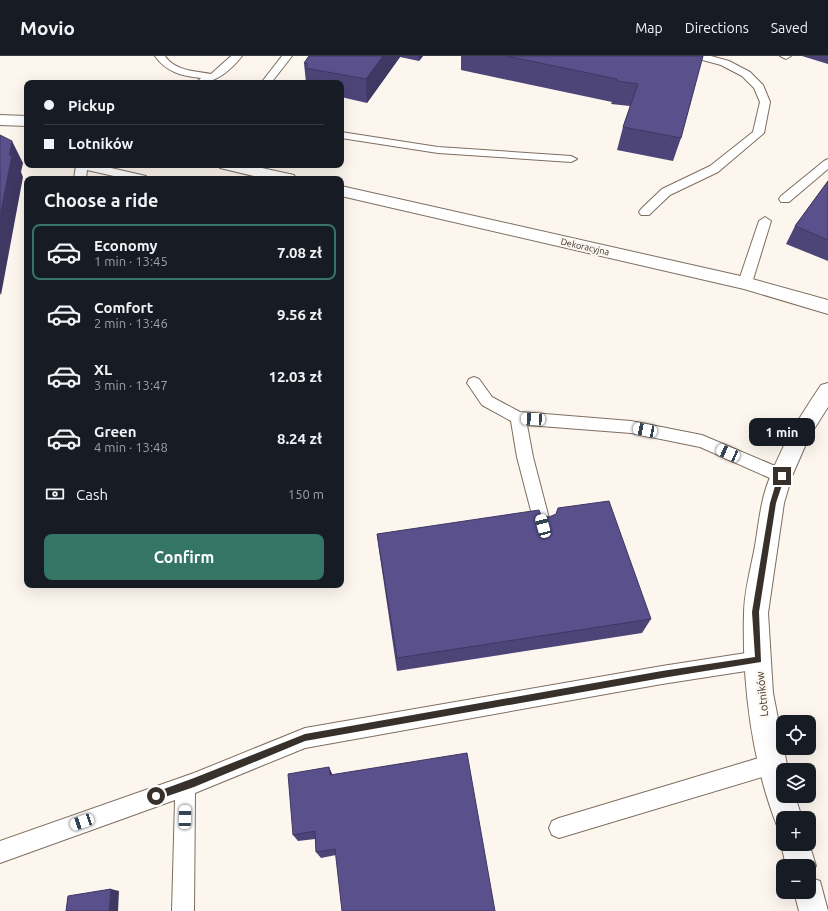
<!DOCTYPE html>
<html lang="en">
<head>
<meta charset="utf-8">
<style>
  :root { --surface:#171b24; --page:#20242c; --text:#f1f3f6; --muted:#9ea1a6; --line:#363941; --accent:#347565 }
  body { margin:0; font-family:Ubuntu,sans-serif; background:var(--page); color:var(--text); height:100vh; display:flex; flex-direction:column; font-size:15px; white-space:nowrap }
  * { box-sizing:border-box; margin:0 }
  p { font-size:13px; color:var(--muted) }
  .icon { flex:none; width:22px; height:22px; fill:none; stroke:currentColor; stroke-width:2; stroke-linecap:round; stroke-linejoin:round }
  .map { position:relative; flex:1; overflow:hidden }
  .drawer { position:absolute; left:24px; top:120px; width:320px; height:412px; display:flex; flex-direction:column; background:var(--surface); border-radius:8px; box-shadow:0 4px 16px #0002 }
  .drawer>* { flex:none }
  .top-card { position:absolute; left:24px; top:24px; width:320px; height:88px; border-radius:8px; box-shadow:0 4px 16px #0002; display:grid; align-content:center; height:88px; padding:0 20px; background:var(--surface) }
  .controls { position:absolute; left:776px; top:659px; display:grid; gap:8px }
  .controls a { display:grid; place-items:center; width:40px; height:40px; border-radius:8px; background:var(--surface); box-shadow:0 4px 16px #0002; font-size:20px }
  .end { position:absolute; width:18px; height:18px; margin:-9px; border:5px solid #38312b; background:#fff; box-shadow:0 0 0 2px #fff }
  .from { border-radius:50% }
  .bubble { position:absolute; height:28px; border-radius:8px; background:var(--surface); box-shadow:0 4px 16px #0002; font-size:13px; font-weight:700; line-height:28px; text-align:center }
  .car { position:absolute; width:12px; height:24px; margin:-12px -6px; border-radius:5px; box-shadow:0 0 3px 1px #0007; background:linear-gradient(#fff 24%,#345 0 40%,#fff 0 76%,#345 0 86%,#fff 0) }
  .top-card b { display:flex; align-items:center; gap:14px; height:38px; font-size:15px }
  .top-card b+b { border-top:1px solid var(--line) }
  .top-card i { width:10px; height:10px; background:var(--text) }
  ul { padding:0; list-style:none }
  li { display:flex; align-items:center; gap:12px; height:56px; margin:0 8px 6px; padding:0 12px; border:2px solid transparent; border-radius:8px }
  li div { flex:1 }
  li b { display:block; font-size:15px }
  li em { font-style:normal; font-weight:700 }
  li.on { border-color:var(--accent) }
  li>.icon { width:36px; height:36px; stroke-width:1.5 }
  h2 { padding:0 20px; font-size:18px; line-height:48px }
  .pay { display:flex; align-items:center; gap:10px; height:44px; padding:0 20px; font-size:15px }
  .pay p { margin-inline-start:auto }
  .cta { display:flex; gap:8px; margin-top:auto; padding:8px 20px }
  .cta a { flex:1; height:46px; border-radius:8px; background:var(--accent); color:#fff; font-size:16px; font-weight:700; line-height:46px; text-align:center }
  header { display:flex; align-items:center; gap:24px; box-sizing:border-box; height:56px; padding:0 20px; background:var(--surface); border-bottom:1px solid var(--line) }
  header strong { font-size:19px }
  nav { display:flex; gap:22px; margin-inline-start:auto; font-size:14px }
  .map>svg:first-child { display:block }
  .lines { fill:none; stroke-linecap:round; stroke-linejoin:round }
  .lane-casing { stroke:#7e6e60; stroke-width:2 }
  .street-casing { stroke:#7e6e60; stroke-width:2 }
  .lane { fill:#fff; fill-rule:evenodd }
  .street { fill:#fff; fill-rule:evenodd }
  .wall { fill:#4d4578 }
  .shaded-wall { fill:#3e3862 }
  .building { fill:#59508c; stroke:#3e3862 }
  .route { fill:#38312b }
  .labels { text-anchor:middle; dominant-baseline:central; stroke-width:4; stroke-linejoin:round; paint-order:stroke }
  .far-street-label { font-size:9px; fill:#38312b; stroke:#fdf6ef }
  .street-label { font-size:11px; fill:#38312b; stroke:#fdf6ef }
</style>
</head>
<body>
<header>
<strong>Movio</strong>
<nav><a>Map</a><a>Directions</a><a>Saved</a></nav>
</header>
<div class="map">
<svg width="828" height="855" viewBox="0 0 828 855">
  <rect width="100%" height="100%" fill="#fdf6ef"/>
  <g class="lines">
    <defs>
      <g id="lane">
        <path d="M155,0H165C175,15 195,15 211,18L231,0H242C232,13 216,27 199,27L198,25L201,22C182,20 166,16 155,0Z"/>
        <path d="M282,0H292L271,27H261Z"/>
        <path d="M694,0H711L729,5L750,16L763,29L770,46L764,77L718,116L670,139L649,159H641L639,156L641,153L662,133L710,110L753,76L760,46L754,32L742,20L721,9L695,2Z"/>
        <path d="M780,0H791L786,3Z"/>
        <path d="M341,76L438,91L571,100L577,103L571,106L438,97L341,82Z"/>
        <path d="M828,103V113L789,146H781L779,143L781,140L824,105Z"/>
        <path d="M76,109H98L146,120L148,123H127L87,114L86,123H74Z"/>
        <path d="M765,161L771,165L752,227L750,230H740L738,227L759,165Z"/>
        <path d="M474,321L479,323L492,341L520,356L631,365L702,379L787,415L789,420L787,425L781,427L700,391L631,377L527,369L533,401L551,470L549,475L543,477L537,475L535,470L517,401L511,365L482,349L467,327L469,323Z"/>
        <path d="M759,595L766,598L768,604L766,610L759,613L662,628L305,692L195,737L194,855H172L175,744L0,807V785L194,717L305,672L662,610Z"/>
        <path d="M772,698L779,701L782,708L779,715L772,718L559,782L552,779L549,772L552,765L559,762Z"/>
      </g>
      <g id="street">
        <path d="M0,59L27,60V70L0,69Z"/>
        <path d="M218,109H248L294,119L296,123H266L220,112Z"/>
        <path d="M341,130L745,221L828,244V258L744,233L341,140Z"/>
        <path d="M828,327V351L809,381L792,420L784,447L768,557L773,637L788,714H783V740H795L802,762H783V774L778,772C752,708 742,627 744,558C744,536 751,512 755,490C759,466 761,441 771,419C784,385 801,359 821,329Z"/>
        <path d="M783,782V788L809,787L816,810L809,821L820,825L828,855H799L794,836H809V810H786L781,788Z"/>
      </g>
    </defs>
    <use href="#lane" class="lane-casing"/>
    <use href="#street" class="street-casing"/>
    <use href="#lane" class="lane"/>
    <use href="#street" class="street"/>
  </g>
  <g class="wall">
    <path d="M309,0H423L419,5L400,1L367,47L341,41V27H306L304,7Z"/>
    <path d="M461,0H703L681,82L673,105L617,94L623,71L630,50L611,48L612,46L461,14Z"/>
    <path d="M802,0H828V8Z"/>
    <path d="M828,125V205L786,188L795,170Z"/>
    <path d="M541,459L651,563L642,577L397,615L379,494L377,478Z"/>
    <path d="M329,711L332,719L336,799L321,802L316,796L315,783L298,785L293,779Z"/>
  </g>
  <g class="shaded-wall">
    <path d="M383,0H400V1L367,47L366,23Z"/>
    <path d="M419,0H423L419,5Z"/>
    <path d="M12,85L23,107L21,116L23,121L1,239L0,237V160L9,99Z"/>
    <path d="M329,711L333,720L330,719Z"/>
    <path d="M111,833L119,835L118,855H109Z"/>
  </g>
  <g class="building">
    <path d="M309,0H383L366,23L305,12L308,8L304,7Z"/>
    <path d="M506,0H703L681,82L623,71L638,28L617,25V23Z"/>
    <path d="M0,79L12,85L9,99H12L0,160Z"/>
    <path d="M828,125V184L795,170Z"/>
    <path d="M609,445L651,563L397,602L377,478L539,454L541,459L549,461L556,458L558,452Z"/>
    <path d="M467,697L495,855H342L335,793L316,796L315,775L293,779L288,718L329,711L330,719Z"/>
    <path d="M111,833L109,855H66L68,840Z"/>
  </g>
  <path class="route" d="M782,417L785,420L776,447L759,556L761,606L662,622L305,685L194,731L156,744L153,743V737L194,722L305,678L662,615L755,601L752,556L770,447L778,420Z"/>
  <g class="labels">
    <g class="far-street-label">
      <text transform="translate(585 191) rotate(13)">Dekoracyjna</text>
    </g>
    <g class="street-label">
      <text transform="translate(762 638) rotate(-96)">Lotników</text>
    </g>
  </g>
</svg>
<div class="controls">
<a><svg class="icon" aria-label="locate" viewBox="0 0 24 24"><circle cx="12" cy="12" r="6"/><path d="M12 2v4M12 18v4M2 12h4M18 12h4"/></svg></a>
<a><svg class="icon" aria-label="layers" viewBox="0 0 24 24"><path d="M12 4l9 5-9 5-9-5zM3 14l9 5 9-5"/></svg></a>
<a>+</a>
<a>−</a>
</div>
<i class="end from" style="left:156px;top:740px"></i>
<i class="end" style="left:782px;top:420px"></i>
<div class="bubble" style="left:749px;top:362px;width:66px">1 min</div>
<i class="car" style="left:533px;top:363px;rotate:273deg"></i>
<i class="car" style="left:645px;top:374px;rotate:281deg"></i>
<i class="car" style="left:728px;top:397px;rotate:294deg"></i>
<i class="car" style="left:543px;top:470px;rotate:345deg"></i>
<i class="car" style="left:185px;top:761px;rotate:1deg"></i>
<i class="car" style="left:82px;top:766px;rotate:251deg"></i>
<div class="top-card">
<b><i class="from"></i>Pickup</b>
<b><i></i>Lotników</b>
</div>
<section class="drawer">
<h2>Choose a ride</h2>
<ul>
<li class="on"><svg class="icon" aria-label="car" viewBox="0 0 24 24"><path d="M5 17H2v-5l4-1 3-4h7l3 4 3 1v5h-3M9 17h6M6 11h13"/><circle cx="7" cy="17" r="2"/><circle cx="17" cy="17" r="2"/></svg><div><b>Economy</b><p>1 min · 13:45</p></div><em>7.08 zł</em></li>
<li><svg class="icon" aria-label="car" viewBox="0 0 24 24"><path d="M5 17H2v-5l4-1 3-4h7l3 4 3 1v5h-3M9 17h6M6 11h13"/><circle cx="7" cy="17" r="2"/><circle cx="17" cy="17" r="2"/></svg><div><b>Comfort</b><p>2 min · 13:46</p></div><em>9.56 zł</em></li>
<li><svg class="icon" aria-label="car" viewBox="0 0 24 24"><path d="M5 17H2v-5l4-1 3-4h7l3 4 3 1v5h-3M9 17h6M6 11h13"/><circle cx="7" cy="17" r="2"/><circle cx="17" cy="17" r="2"/></svg><div><b>XL</b><p>3 min · 13:47</p></div><em>12.03 zł</em></li>
<li><svg class="icon" aria-label="car" viewBox="0 0 24 24"><path d="M5 17H2v-5l4-1 3-4h7l3 4 3 1v5h-3M9 17h6M6 11h13"/><circle cx="7" cy="17" r="2"/><circle cx="17" cy="17" r="2"/></svg><div><b>Green</b><p>4 min · 13:48</p></div><em>8.24 zł</em></li>
</ul>
<div class="pay"><svg class="icon" aria-label="cash" viewBox="0 0 24 24"><path d="M3 7h18v10H3z"/><circle cx="12" cy="12" r="2"/></svg>Cash<p>150 m</p></div>
<div class="cta"><a>Confirm</a></div>
</section>
</div>
</body>
</html>
